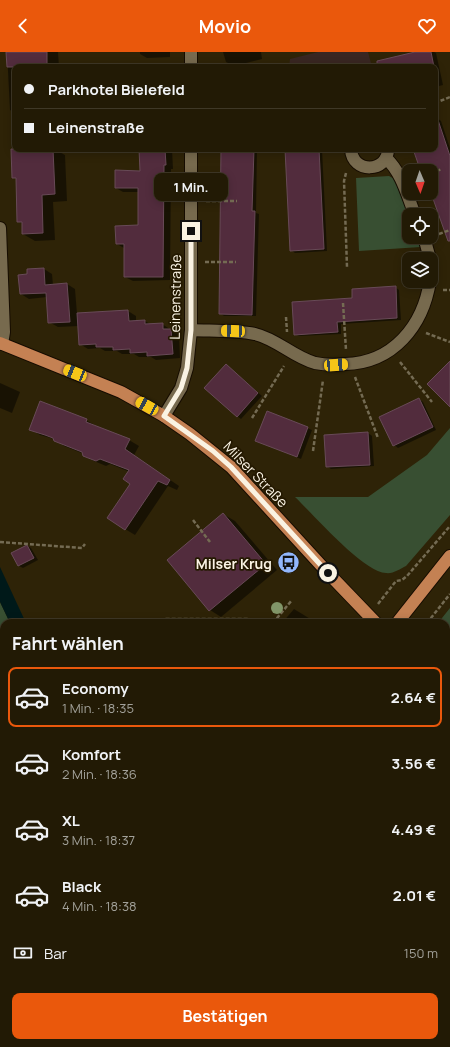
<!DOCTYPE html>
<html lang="de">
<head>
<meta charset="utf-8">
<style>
  :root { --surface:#221a05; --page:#2a230f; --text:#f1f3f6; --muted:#a2a19a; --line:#3f3827; --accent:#ea580c }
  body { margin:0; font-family:Manrope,sans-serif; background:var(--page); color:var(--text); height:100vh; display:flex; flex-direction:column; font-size:15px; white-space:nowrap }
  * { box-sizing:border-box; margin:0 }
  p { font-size:13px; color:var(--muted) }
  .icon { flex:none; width:22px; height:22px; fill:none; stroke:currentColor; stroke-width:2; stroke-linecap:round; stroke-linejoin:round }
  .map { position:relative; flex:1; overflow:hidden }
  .drawer { position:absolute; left:0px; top:567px; width:450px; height:428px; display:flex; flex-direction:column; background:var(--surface); border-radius:12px 12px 0 0; box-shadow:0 2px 10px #0003,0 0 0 1px var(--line) }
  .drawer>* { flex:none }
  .top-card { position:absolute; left:12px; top:12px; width:426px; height:88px; border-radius:8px; box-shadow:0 2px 10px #0003,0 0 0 1px var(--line); display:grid; align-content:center; height:88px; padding:0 12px; background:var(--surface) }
  .needle { width:26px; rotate:178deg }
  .buttons { position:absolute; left:402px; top:112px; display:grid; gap:8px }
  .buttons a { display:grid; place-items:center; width:36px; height:36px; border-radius:8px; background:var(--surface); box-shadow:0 2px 10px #0003,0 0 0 1px var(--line); font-size:20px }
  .end { position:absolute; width:18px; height:18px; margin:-9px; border:5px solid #faf3e3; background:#111; box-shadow:0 0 0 2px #111 }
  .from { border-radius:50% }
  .bubble { position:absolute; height:28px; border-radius:8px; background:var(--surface); box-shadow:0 2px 10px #0003,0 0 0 1px var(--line); font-size:13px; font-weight:700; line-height:28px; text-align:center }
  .car { position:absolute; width:12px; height:24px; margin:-12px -6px; border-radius:5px; box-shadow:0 0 3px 1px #0007; background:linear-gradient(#f5c518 24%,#345 0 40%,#f5c518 0 76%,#345 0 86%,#f5c518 0) }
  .top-card b { display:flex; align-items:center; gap:14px; height:38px; font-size:15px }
  .top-card b+b { border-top:1px solid var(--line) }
  .top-card i { width:10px; height:10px; background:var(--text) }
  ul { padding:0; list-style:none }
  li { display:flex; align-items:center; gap:12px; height:60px; margin:0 8px 6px; padding:0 4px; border:2px solid transparent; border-radius:8px }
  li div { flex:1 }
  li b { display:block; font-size:15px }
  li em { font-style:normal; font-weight:700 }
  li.active { border-color:var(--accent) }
  li>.icon { width:36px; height:36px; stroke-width:1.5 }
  h2 { padding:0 12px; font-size:18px; line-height:48px }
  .pay { display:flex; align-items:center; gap:10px; height:44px; padding:0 12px; font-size:15px }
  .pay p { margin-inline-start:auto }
  .primary-button { display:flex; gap:8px; margin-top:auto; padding:8px 12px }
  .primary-button a { flex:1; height:46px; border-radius:8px; background:var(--accent); color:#fff; font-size:16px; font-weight:700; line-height:46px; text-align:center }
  header { display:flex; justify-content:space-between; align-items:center; height:52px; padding:0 12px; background:var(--accent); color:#fff; font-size:18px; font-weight:700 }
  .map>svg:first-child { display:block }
  .education { fill:#392622 }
  .green { fill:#384f32 }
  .water { fill:#001919 }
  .shadow { fill:#0007 }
  .building { fill:#522c3d; stroke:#684a57 }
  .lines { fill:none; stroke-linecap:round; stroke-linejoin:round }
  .minor-casing { stroke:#160c00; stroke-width:14 }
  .major-casing { stroke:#160c00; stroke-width:14 }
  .path { stroke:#746b53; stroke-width:2.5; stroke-dasharray:4 2; stroke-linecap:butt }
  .minor { stroke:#776a4e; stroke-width:12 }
  .major { stroke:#c48153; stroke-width:12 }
  .tree { fill:#819568 }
  .route { stroke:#faf3e3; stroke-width:5 }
  .labels { text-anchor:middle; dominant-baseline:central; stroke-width:3.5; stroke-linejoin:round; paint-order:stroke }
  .street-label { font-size:14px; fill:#faf3e3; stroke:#241900 }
  .poi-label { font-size:14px; font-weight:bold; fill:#faf3e3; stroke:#241900; text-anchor:end }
</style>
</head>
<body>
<header><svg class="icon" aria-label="back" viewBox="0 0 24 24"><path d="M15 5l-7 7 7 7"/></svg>Movio<svg class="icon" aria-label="heart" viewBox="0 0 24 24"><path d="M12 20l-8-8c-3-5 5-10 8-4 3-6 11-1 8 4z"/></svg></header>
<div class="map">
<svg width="450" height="995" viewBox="0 0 450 995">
  <rect width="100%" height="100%" fill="#2e2307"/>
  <path class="education" d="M318,0H368L372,15H289L290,7Z"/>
  <g class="green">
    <path d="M389,124L396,128L409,164V185H417L421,195L359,199L356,126Z"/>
    <path d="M450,376V463L406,514C400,517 393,522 386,521C363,520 313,462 295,445H368L427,403Z"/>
    <path d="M0,550L10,571H4V913L0,951Z"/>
    <path d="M450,556V699L446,695V571H438Z"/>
    <path d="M446,717L450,721V777L446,780Z"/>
    <path d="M72,991H189L193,995H69Z"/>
  </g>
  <g class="water">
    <path d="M0,515L26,571H10L0,550Z"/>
    <path d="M4,913V991H13L11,995H1L0,993V951Z"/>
  </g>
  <g class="shadow">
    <path d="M7,0H58L59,15H15V61L10,58Z"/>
    <path d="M140,0H170V5L147,6L140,2Z"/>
    <path d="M223,0H261L262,7L242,12V15H222L223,12L228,11L226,10Z"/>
    <path d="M420,0H434L436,1L443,33L435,35V15H390Z"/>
    <path d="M437,66L441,69L450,96V174L431,138V119H424L421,116L414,97H435V67Z"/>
    <path d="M23,97H54L65,103L67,149L53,150L55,188L35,189L23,182V172L18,169L17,128L13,125Z"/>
    <path d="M140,97H172L173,117H171L170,228L133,229L125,225L124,196L117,192L139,174V140H123L116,136L141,120Z"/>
    <path d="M222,97H257L256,161L259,162L256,264H224L220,261Z"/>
    <path d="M286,97H322L327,199L295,201L291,198Z"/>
    <path d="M44,217L52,222L53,233L67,232L75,237L77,262L128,259L136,264V269H145L150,272H162L179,283L180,306L156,308L151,305H139L134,302H122L117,299H105L100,296L88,297L80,292L79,274L58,275L49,270L47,245L29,247L21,242L29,223L28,218Z"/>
    <path d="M395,235L399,238L401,268L341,272V282L299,284L295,282L353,247Z"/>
    <path d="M226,313L262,344L241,367L237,364Z"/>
    <path d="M0,331L20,340L12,361L0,356Z"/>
    <path d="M419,347L423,350L436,378L398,396L394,393Z"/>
    <path d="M268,361L312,378L301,407L257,389Z"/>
    <path d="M86,368L96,374V375L129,388L139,394L134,403L179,434L177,438L168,434L135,483L125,477L132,431L130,420L110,412L106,414L94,409L84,404V402L64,394L54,387L40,383L30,377Z"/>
    <path d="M368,381L372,384L374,414L331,417L327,414Z"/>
    <path d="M223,462L235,469L277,518L221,565L210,558L168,509Z"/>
    <path d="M27,494L31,496L38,508L23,516L19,514Z"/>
    <path d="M294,557L312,568L316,571H282Z"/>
  </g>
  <g class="building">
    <path d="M6,0H47V15H7Z"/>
    <path d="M415,0H431L434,15H377V9Z"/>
    <path d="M435,68H438L450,104V189H448L431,141V119H423L422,116L420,117L413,97H435Z"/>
    <path d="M11,97H53L55,142L42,143L43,181L22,182V170H17L16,126H12Z"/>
    <path d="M139,97H165L166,113H164L163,225H124V192H116L115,174L138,173V136H115V118L140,119Z"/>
    <path d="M221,97H254L252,159H255L252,263L219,262Z"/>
    <path d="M285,97H319L324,197L290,199Z"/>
    <path d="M44,216L45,233L67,231L70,270L48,271L46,241L20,242L18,223L27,222V217Z"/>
    <path d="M396,234L397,266L337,270L338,280L294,283L292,250L352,246V237Z"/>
    <path d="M128,258L129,269L145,268V272L163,271V277H171L173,302L147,304V300L130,301V297L113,298V295H96V292L79,293L77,261Z"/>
    <path d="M450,309V355L427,332Z"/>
    <path d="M226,312L258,341L237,365L204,336Z"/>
    <path d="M419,346L433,375L393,394L379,365Z"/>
    <path d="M40,349L87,367L86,370L130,387L125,397L170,428L167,433L158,429L125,478L107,466L130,432L123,427L129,418L100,407L96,409L83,404L82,400L54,389L53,386L45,383L29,378Z"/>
    <path d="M267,359L308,375L297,405L255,389Z"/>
    <path d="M368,380L370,413L326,415L324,383Z"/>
    <path d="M223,461L266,512L209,559L167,508Z"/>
    <path d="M27,493L34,506L18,514L11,501Z"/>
  </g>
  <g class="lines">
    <defs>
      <g id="minor">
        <path d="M191,0V15"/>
        <path d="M351,97C352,122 388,121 388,97"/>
        <path d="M386,106C402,121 407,143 415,163"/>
        <path d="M0,176L4,280L2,292"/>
        <path d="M424,185L430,207"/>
        <path d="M191,278C212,279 234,278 255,282C277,287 293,305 315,311C325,313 335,313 345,312C393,311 423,274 430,229"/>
        <path d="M164,364L181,336L187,316L191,278V97"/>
      </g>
      <g id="major">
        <path d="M0,291L121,340L164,364L190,382L231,415L328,521L376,571"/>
        <path d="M397,571L450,504"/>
        <path d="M35,995L39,991"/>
      </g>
    </defs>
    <use href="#minor" class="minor-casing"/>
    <use href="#major" class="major-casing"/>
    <g class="path">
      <path d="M435,51L450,45"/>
      <path d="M346,121L344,129L347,215"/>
      <path d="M431,121L442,117"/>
      <path d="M206,149H237"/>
      <path d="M439,182L450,178"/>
      <path d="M205,210H236"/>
      <path d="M443,238H450"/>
      <path d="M343,251L346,298"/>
      <path d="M286,265L287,280"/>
      <path d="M426,281L450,290"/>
      <path d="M400,310L432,350"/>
      <path d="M355,325L378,386"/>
      <path d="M252,366L284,314"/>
      <path d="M313,399L323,328"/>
      <path d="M193,468L210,490"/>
      <path d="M0,490L82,496L85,492"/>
      <path d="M378,552L396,529L402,528L407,524L450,474"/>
      <path d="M142,571L166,567H248L250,569V571"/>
      <path d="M273,571L292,548"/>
      <path d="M427,571L450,542"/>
      <path d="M202,991L206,995"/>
      <path d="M15,995L18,991"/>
      <path d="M59,995L62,991"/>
    </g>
    <use href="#minor" class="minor"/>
    <use href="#major" class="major"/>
  </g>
  <circle class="tree" cx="277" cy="556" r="6"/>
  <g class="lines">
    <path class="route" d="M191,179V278L187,316L181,336L164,364L213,399L231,415L328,521"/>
  </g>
  <defs>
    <symbol id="bus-disc" viewBox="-11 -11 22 22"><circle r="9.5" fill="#92b7fd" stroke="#241900"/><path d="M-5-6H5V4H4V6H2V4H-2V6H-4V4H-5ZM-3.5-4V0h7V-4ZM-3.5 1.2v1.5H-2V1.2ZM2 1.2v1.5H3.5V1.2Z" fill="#111"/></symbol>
  </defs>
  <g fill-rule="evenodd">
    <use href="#bus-disc" x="276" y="498" width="25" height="25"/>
  </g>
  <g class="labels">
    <g class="street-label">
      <text transform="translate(175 245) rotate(-89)">Leinenstraße</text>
      <text transform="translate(256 422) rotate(46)">Milser Straße</text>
    </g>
    <g class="poi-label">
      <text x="272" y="511">Milser Krug</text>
    </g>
  </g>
</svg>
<div class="buttons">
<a><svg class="needle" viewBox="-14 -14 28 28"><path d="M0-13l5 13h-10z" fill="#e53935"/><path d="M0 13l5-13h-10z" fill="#a2a19a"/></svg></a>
<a><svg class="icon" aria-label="locate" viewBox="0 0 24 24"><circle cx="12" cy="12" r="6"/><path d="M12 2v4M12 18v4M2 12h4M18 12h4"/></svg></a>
<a><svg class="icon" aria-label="layers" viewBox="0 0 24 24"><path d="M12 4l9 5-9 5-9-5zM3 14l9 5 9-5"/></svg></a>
</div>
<i class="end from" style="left:328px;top:521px"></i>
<i class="end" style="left:191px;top:179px"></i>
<div class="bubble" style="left:154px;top:121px;width:74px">1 Min.</div>
<i class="car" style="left:233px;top:279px;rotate:272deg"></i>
<i class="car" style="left:336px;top:313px;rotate:86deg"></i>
<i class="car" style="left:75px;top:321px;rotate:292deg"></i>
<i class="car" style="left:147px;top:354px;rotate:299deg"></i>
<div class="top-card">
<b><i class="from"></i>Parkhotel Bielefeld</b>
<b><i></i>Leinenstraße</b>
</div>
<section class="drawer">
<h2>Fahrt wählen</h2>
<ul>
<li class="active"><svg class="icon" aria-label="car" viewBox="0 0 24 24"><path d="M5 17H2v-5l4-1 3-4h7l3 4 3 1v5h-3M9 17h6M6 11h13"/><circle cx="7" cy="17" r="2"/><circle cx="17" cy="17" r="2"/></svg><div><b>Economy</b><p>1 Min. · 18:35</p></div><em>2.64 €</em></li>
<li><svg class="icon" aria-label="car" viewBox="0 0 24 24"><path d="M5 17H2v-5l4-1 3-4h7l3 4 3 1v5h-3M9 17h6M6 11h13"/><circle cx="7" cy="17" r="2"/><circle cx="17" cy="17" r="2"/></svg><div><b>Komfort</b><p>2 Min. · 18:36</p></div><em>3.56 €</em></li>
<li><svg class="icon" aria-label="car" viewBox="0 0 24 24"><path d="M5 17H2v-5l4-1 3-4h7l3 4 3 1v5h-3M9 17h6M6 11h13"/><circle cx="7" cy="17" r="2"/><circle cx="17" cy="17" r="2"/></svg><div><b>XL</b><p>3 Min. · 18:37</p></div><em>4.49 €</em></li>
<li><svg class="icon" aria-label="car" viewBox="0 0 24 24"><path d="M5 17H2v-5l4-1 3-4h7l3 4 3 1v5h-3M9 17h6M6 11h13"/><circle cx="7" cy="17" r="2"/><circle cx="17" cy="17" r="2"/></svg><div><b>Black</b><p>4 Min. · 18:38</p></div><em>2.01 €</em></li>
</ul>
<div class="pay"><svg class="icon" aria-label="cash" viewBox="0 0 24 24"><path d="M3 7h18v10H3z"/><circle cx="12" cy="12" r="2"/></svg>Bar<p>150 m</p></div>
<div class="primary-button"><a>Bestätigen</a></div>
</section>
</div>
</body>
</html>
